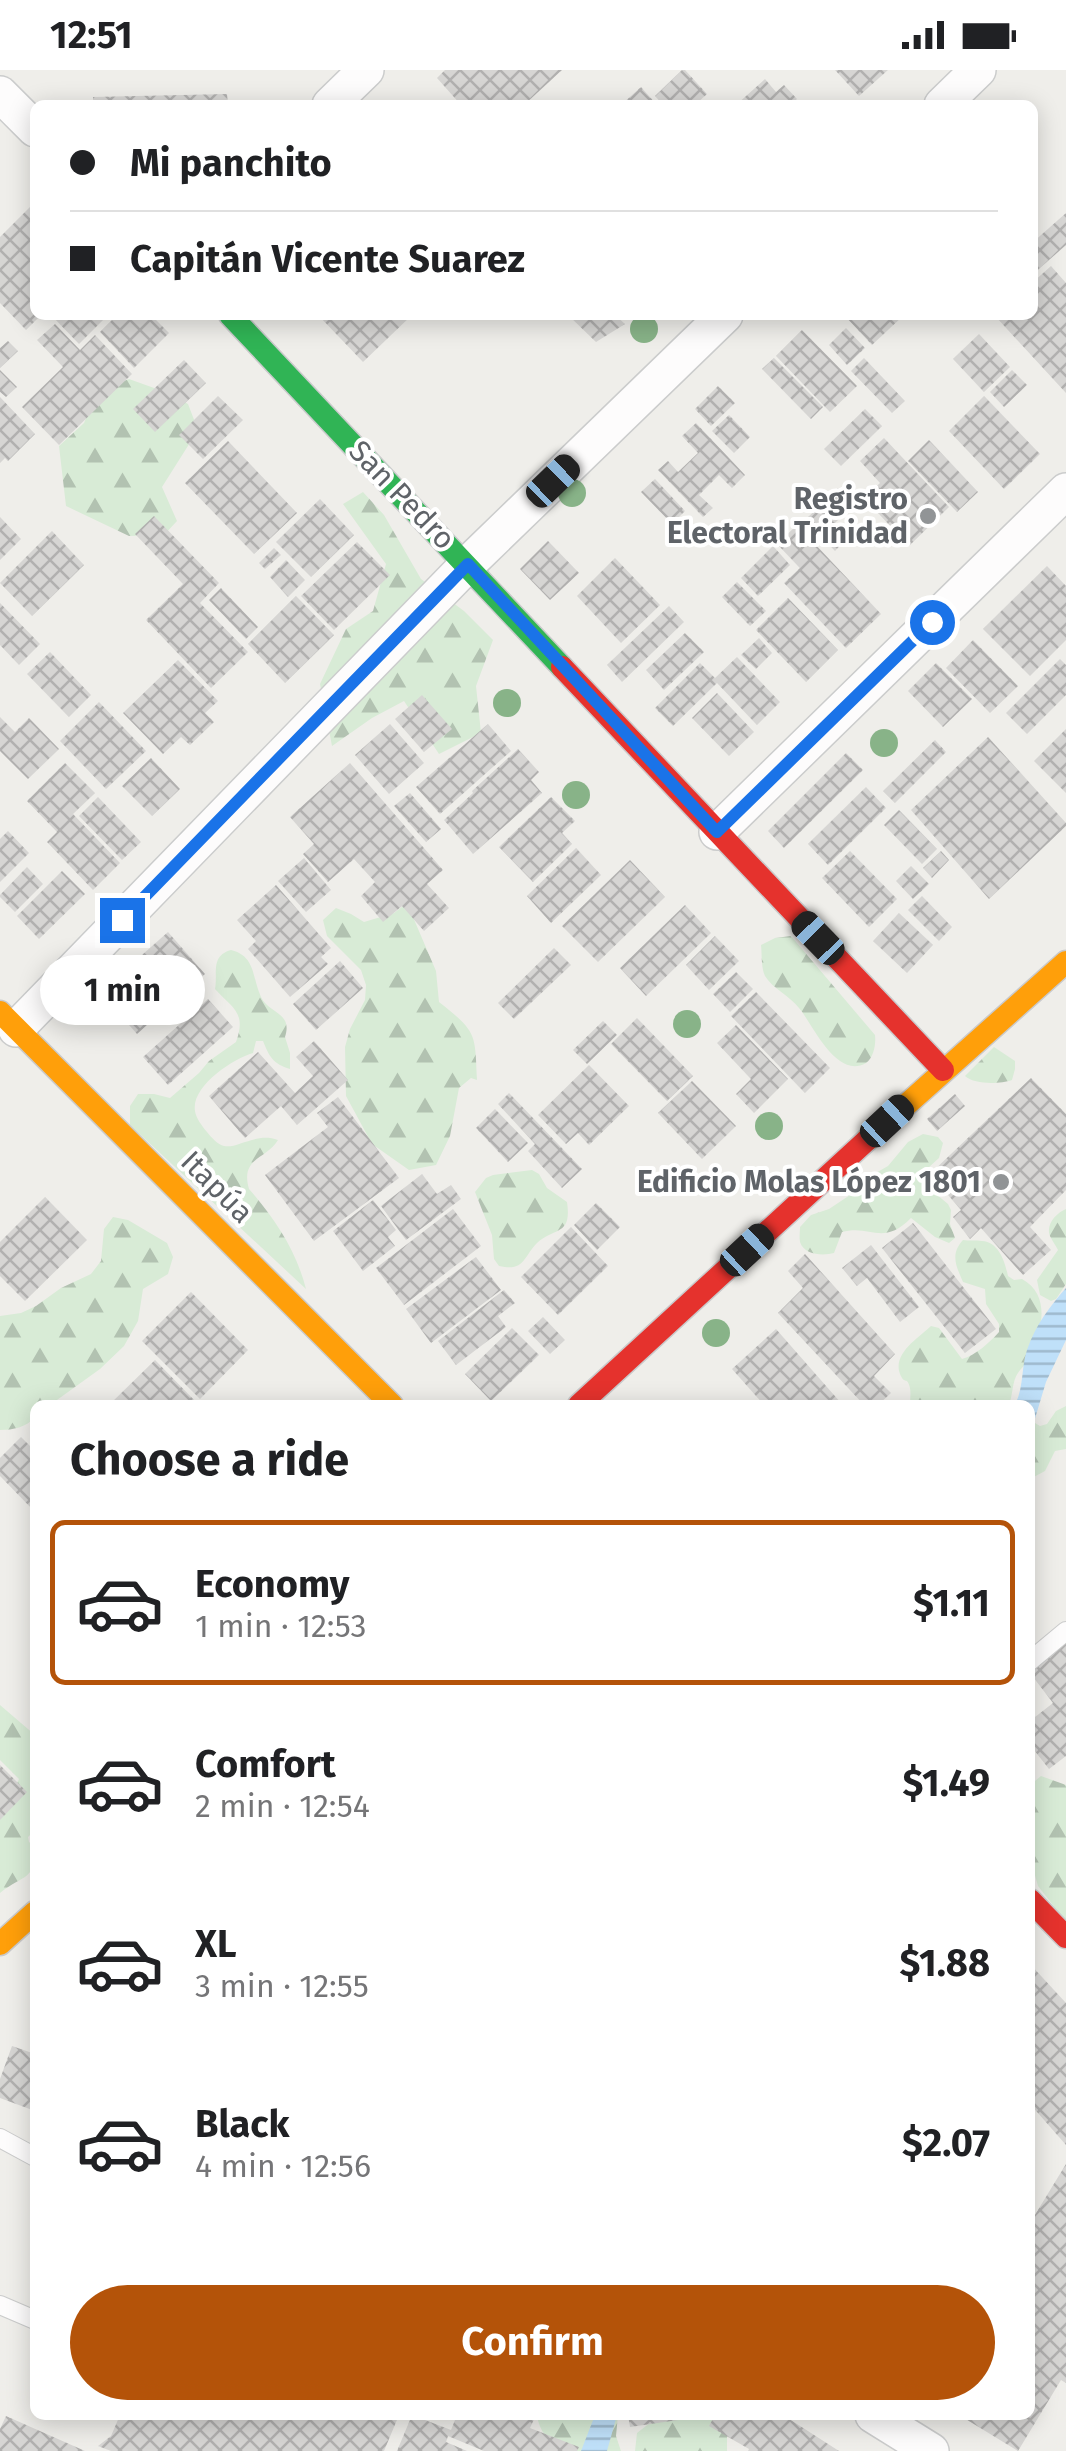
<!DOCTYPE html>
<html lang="en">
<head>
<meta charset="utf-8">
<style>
  :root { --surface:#fff; --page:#f6f6f6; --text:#202124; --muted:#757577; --line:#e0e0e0; --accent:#b45309 }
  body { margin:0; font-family:"Fira Sans",sans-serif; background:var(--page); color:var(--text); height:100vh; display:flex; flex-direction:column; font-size:38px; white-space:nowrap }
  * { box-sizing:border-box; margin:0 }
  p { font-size:32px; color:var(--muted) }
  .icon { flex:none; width:55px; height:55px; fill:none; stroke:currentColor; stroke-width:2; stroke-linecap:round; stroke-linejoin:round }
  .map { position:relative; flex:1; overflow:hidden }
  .side { position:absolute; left:30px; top:1330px; width:1005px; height:1020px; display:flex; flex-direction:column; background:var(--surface); border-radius:15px; box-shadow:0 5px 25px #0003 }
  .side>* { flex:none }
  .hud { position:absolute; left:30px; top:30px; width:1008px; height:220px; border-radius:15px; box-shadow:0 5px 25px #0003; display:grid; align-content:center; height:220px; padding:0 40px; background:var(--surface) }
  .end { position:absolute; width:45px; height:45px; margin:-22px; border:12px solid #1a73e8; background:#fff; box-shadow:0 0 0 5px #fff }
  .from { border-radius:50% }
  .bubble { position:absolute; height:70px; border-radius:35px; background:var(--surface); box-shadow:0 5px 25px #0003; font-size:32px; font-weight:700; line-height:70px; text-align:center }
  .car { position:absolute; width:30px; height:60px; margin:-30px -15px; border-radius:12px; box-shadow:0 0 8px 2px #0007; background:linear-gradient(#222 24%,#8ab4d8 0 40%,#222 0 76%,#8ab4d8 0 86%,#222 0) }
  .hud b { display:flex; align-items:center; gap:35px; height:95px; font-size:38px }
  .hud b+b { border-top:2px solid var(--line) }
  .hud i { width:25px; height:25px; background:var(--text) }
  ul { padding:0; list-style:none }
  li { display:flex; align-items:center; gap:30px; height:165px; margin:0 20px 15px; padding:0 20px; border:5px solid transparent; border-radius:15px }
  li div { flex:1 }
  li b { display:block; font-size:38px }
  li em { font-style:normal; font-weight:700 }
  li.current { border-color:var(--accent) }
  li>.icon { width:90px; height:90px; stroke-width:1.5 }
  h2 { padding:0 40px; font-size:45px; line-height:120px }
  .cta { display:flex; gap:20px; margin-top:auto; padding:20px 40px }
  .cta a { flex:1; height:115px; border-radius:60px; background:var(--accent); color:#fff; font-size:40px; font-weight:700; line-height:115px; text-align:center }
  .status { display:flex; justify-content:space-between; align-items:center; height:70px; padding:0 50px; background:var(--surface); direction:ltr }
  .status svg { height:28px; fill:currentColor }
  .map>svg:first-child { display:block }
  .forest { fill:url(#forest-firs) }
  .water { fill:url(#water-rules) }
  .building { fill:url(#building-cross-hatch) }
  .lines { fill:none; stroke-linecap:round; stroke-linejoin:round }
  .lane-casing { stroke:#cbcccc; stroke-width:20 }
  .street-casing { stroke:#cbcccc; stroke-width:38 }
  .fast-casing { stroke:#cacacb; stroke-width:25 }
  .slow-casing { stroke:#cacacb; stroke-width:25 }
  .jam-casing { stroke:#cacacb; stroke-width:25 }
  .lane { stroke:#fdfcfc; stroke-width:18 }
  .street { stroke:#fdfcfc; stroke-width:35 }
  .fast { stroke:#30b455; stroke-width:22 }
  .slow { stroke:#ff9f0a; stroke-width:22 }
  .jam { stroke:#e5322d; stroke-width:22 }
  .tree { fill:#88b388 }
  .route { stroke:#1a73e8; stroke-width:12 }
  .poi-dot { fill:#919496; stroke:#fff; stroke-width:4 }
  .labels { text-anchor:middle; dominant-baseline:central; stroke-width:8; stroke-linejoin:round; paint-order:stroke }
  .street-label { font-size:30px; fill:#5f6368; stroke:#fff }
  .poi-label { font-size:30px; font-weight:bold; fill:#5f6368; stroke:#fff; text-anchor:end }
</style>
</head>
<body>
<div class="status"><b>12:51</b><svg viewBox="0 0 49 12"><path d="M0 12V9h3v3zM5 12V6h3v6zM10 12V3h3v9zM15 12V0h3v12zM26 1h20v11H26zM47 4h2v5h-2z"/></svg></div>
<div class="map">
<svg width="1066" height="2381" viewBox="0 0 1066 2381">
  <defs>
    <pattern id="forest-firs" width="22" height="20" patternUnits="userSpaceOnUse" patternTransform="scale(2.5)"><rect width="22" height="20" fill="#d8ebd6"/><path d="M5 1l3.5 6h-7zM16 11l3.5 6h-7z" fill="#b2c2b1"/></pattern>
    <pattern id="water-rules" width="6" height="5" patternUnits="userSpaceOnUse" patternTransform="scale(2.5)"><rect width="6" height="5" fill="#bfe0f9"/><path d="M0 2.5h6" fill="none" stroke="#9eb9cd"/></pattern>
    <pattern id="building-cross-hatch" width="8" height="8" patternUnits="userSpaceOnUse" patternTransform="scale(2.5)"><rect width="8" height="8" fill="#d6d5d3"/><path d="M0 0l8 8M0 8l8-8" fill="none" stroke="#b1b0af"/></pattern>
  </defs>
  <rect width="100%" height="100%" fill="#efeeea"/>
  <g class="forest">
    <path d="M129,309L168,323L188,334L198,360L162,417L177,451L164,465L129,466L66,436L59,376L84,353L97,321Z"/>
    <path d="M363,422L384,445L421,509L464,541L493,570L476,616L481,663L439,684L404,631L372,648L332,676L320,614L346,559L373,541L386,494L343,434Z"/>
    <path d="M407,833L436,901L439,932C477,962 475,963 477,1010L471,1008L459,1018L450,1066L436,1095L409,1100L372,1074L346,1026L345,977L350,959L365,930L366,915L361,900L327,866L323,850L336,838L351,844L364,852L394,843Z"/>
    <path d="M791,866L875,965C876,974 874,987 866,993C836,1010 812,953 799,938C790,926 772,918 765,906C761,898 762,884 761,875L775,868Z"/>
    <path d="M231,880C256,886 252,908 261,927C269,944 293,942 285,967L290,983V999C273,994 269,986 263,971H256L253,983C233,989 191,1016 195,1041C196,1048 202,1056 207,1062C211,1067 218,1075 224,1076C237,1079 256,1062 278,1070C266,1090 240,1087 249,1119C275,1149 296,1180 306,1219L130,1055V1036L138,1024H154L170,1028L199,1003L209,991L236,972C247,942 232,938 215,919C218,903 210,886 231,880Z"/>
    <path d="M994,977L1015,991V999L1012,1010C1000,1014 975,1015 965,1006Z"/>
    <path d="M923,1064L938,1067L943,1073L939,1088L928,1098L926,1105L930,1119L948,1134L951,1140L950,1154L955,1168L949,1173L935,1167L911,1148C882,1177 871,1154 842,1162L834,1183C823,1186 804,1185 800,1172C799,1167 800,1162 800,1157L811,1145L829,1139L850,1125L874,1104L888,1096L908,1072Z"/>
    <path d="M532,1100L539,1104L547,1118L567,1132C572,1166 555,1157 537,1173C523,1187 525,1202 499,1196L494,1189L492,1165L475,1122L486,1108L493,1105Z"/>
    <path d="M1066,1139V1214L1056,1229L1051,1231L1040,1225L1037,1210L1058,1180C1056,1176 1053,1172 1051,1168C1044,1156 1056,1143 1066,1139Z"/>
    <path d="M113,1147L128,1150L167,1173L173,1187L168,1204L143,1219L138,1251L124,1276L100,1299L50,1335H35V1348C25,1357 14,1360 0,1360V1246L21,1243L36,1236L61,1218L91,1204L101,1191L104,1159Z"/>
    <path d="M963,1170C969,1171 976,1170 982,1171C999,1172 1005,1192 1008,1206L1014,1210L1022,1209C1053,1226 1041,1265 1028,1290C1026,1295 1021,1298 1018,1303C1012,1311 1013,1325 1009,1335H910C910,1329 911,1324 910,1318C907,1305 905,1316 900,1304C892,1283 920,1267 931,1256L939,1258L962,1289C976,1285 989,1273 999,1262V1254L986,1234L985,1219L963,1212C956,1196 950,1184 963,1170Z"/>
    <path d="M1066,1336V1379L1055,1381L1045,1401L1030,1409V1350L1040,1356L1047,1354L1056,1341Z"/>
    <path d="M0,1635L35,1665V1760L28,1767L29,1772L35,1776C35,1812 25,1803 0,1823V1737L11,1727L19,1709L0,1690Z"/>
    <path d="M1041,1706L1066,1715V1852L1038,1816L1030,1788V1715Z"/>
    <path d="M537,2345H618L616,2366L621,2381H559C548,2370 539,2361 537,2345Z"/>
    <path d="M660,2345H727V2381H635L637,2363Z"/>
  </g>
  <g class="water">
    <path d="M1066,1218V1270L1046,1312L1030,1365V1335H1015C1024,1317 1021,1298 1027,1280C1035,1256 1050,1236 1066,1218Z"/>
    <path d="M595,2345H617L607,2381H581Z"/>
  </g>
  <g class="building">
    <path d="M445,0H562L524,35H461L437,8Z"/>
    <path d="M682,0H685L707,24L695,35H663L655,26Z"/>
    <path d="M835,0H888L859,26Z"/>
    <path d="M765,9L776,22L784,15L797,29L790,35H736Z"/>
    <path d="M641,17L657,35H621Z"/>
    <path d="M227,24L228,35H93V27Z"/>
    <path d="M35,132V245H41L26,260L0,233V167Z"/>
    <path d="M1066,143V175L1032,205V173Z"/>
    <path d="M1051,196L1066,213V323L996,247L998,245H1032V213Z"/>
    <path d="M51,245H108L79,274Z"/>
    <path d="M117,245H151L169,263L134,298L100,262Z"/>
    <path d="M318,245H412L363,292Z"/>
    <path d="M568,245H615L625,254L596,272Z"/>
    <path d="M844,245H904L872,275Z"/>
    <path d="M55,254L80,280L95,265L132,304L59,375L22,337L63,297L37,270Z"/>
    <path d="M846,258L865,278L847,295L829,275Z"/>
    <path d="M802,260L857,316L830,342L776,286Z"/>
    <path d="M979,264L1010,297L984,322L953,289Z"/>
    <path d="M8,271L18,281L0,298V278Z"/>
    <path d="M774,288L823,337L811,349L762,299Z"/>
    <path d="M864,288L905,331L892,343L851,301Z"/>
    <path d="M184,290L206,313L155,362L133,339Z"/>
    <path d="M0,300L17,317L6,327L0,322Z"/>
    <path d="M1012,300L1027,315L1004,337L990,322Z"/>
    <path d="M718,316L735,333L711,356L695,339Z"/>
    <path d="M218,326L243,350L203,389L179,365Z"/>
    <path d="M984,326L1040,384L1004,419L949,361Z"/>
    <path d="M0,327L35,364L8,391L5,388L0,393Z"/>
    <path d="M865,339L882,356L841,396L824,379Z"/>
    <path d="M729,345L750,367L734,383L712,361Z"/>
    <path d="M696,353L745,405L732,418L719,405L699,425L713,438L703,447L658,400L668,391L678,402L698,383L682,366Z"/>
    <path d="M884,368L949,437L909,476L864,428L880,413L860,391Z"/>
    <path d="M929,370L978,422L957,442L908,391Z"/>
    <path d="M228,371L297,443L254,484L185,413Z"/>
    <path d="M655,409L685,441L672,454L641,422Z"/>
    <path d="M838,418L853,435L834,454L847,468L835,481L805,450Z"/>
    <path d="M320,429L354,465L311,507L276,472Z"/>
    <path d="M154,446L219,513L200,533L248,582L211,618L146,550L183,514L135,464Z"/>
    <path d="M0,447L21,469L0,490Z"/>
    <path d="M797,455L881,544L846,578L784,513L800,498L777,474Z"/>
    <path d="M52,461L84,495L32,546L0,513Z"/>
    <path d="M548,471L579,503L550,530L520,499Z"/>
    <path d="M357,472L390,505L334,560L301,526Z"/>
    <path d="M773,476L790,495L758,526L741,508Z"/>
    <path d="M274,478L281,485L265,499L259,493Z"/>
    <path d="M615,488L660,535L621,573L577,526Z"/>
    <path d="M286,490L305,510L288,527L270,507Z"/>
    <path d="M1047,496L1066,516V570L1030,606L983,559Z"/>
    <path d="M737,512L766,541L750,556L722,527Z"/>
    <path d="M221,518L258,557L246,569L209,530Z"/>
    <path d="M296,526L334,565L285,613L248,574Z"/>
    <path d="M788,528L838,580L806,612L756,560Z"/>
    <path d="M0,533L40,574L19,595L0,575Z"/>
    <path d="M669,536L684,552L622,612L607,595Z"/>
    <path d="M685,563L704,582L664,620L646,600Z"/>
    <path d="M759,568L772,583L756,599L741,585Z"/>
    <path d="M973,570L1018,616L990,643L946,598Z"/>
    <path d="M50,582L91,625L69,647L27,604Z"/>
    <path d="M737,587L780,632L757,655L717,613L673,656L655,638L700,593L715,608Z"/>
    <path d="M1060,589L1066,595V625L1027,664L1006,643Z"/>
    <path d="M178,590L218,631L205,643L214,652L190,675L181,667L163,684L123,643Z"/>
    <path d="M936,593L972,629L943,657L908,621Z"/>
    <path d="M717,623L754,662L729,686L692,648Z"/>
    <path d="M422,625L452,659L424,682L395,649Z"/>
    <path d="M99,632L146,681L106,719L60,671Z"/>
    <path d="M0,647L15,662L29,648L59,679L28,709L0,681Z"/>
    <path d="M390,654L424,693L389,724L355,685Z"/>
    <path d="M488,654L511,681L440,744L416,717Z"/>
    <path d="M1066,659V723L1034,691Z"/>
    <path d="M988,667L1066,753V756L989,829L911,740Z"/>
    <path d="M935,670L946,682L895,733L883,721Z"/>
    <path d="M518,679L539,702L531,710L542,723L473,784L444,750L473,723L472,721Z"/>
    <path d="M846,683L863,700L784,778L768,761Z"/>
    <path d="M151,688L180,719L152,746L122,716Z"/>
    <path d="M65,693L95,723L73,744L120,793L93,820L47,772L57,762L27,731Z"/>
    <path d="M350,693L443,800L427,814L449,838L424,861L402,836L383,852L361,826L375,812L354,789L328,812L303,784L314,774L290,747Z"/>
    <path d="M866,717L886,738L828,795L808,774Z"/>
    <path d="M410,723L441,759L426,772L394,736Z"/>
    <path d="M98,727L141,772L122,790L79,746Z"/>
    <path d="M551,727L575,751L562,763L572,774L533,812L499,777Z"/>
    <path d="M899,740L937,779L922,794L884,755Z"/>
    <path d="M8,761L29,783L0,812V769Z"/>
    <path d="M576,778L601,805L551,853L527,826Z"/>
    <path d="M850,781L897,829L869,857L822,808Z"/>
    <path d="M941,781L949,790L932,808L923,798Z"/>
    <path d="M304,788L331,820L306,842L278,811Z"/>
    <path d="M630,790L665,827L598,892L562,856Z"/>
    <path d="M911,796L929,814L913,829L896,811Z"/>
    <path d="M27,797L43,814L15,842L0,827V825Z"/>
    <path d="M62,801L85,824L39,869L17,846Z"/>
    <path d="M276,815L331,878L321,887L328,894L290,927L248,879L256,871L237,850Z"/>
    <path d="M922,826L952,857L939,871L908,840Z"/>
    <path d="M685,835L711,863L646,926L620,898Z"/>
    <path d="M899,843L933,875L907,903L873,871Z"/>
    <path d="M168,862L205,904L137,964L100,922Z"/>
    <path d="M715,866L739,891L709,920L686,895Z"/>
    <path d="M554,878L571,895L514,949L498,933Z"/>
    <path d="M340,891L363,918L316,960L293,934Z"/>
    <path d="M736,902L753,919L730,942L713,924Z"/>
    <path d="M756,922L830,998L805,1023L731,946Z"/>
    <path d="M208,929L233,957L168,1015L143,987Z"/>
    <path d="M637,948L693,1006L667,1031L611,974Z"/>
    <path d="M603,951L617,965L587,994L573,980Z"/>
    <path d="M736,955L788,1009L754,1043L736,1024L751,1009L717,973Z"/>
    <path d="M314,971L348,1010L297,1055L281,1036L245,1068L209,1026L258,982L295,1023L313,1006L296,987Z"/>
    <path d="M589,995L629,1036L589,1075L578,1063L566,1074L538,1045Z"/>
    <path d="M1031,1008L1066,1044V1120L1030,1157L1051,1180L1023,1205L981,1158L970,1169L953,1147L961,1140L930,1104Z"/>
    <path d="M692,1011L736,1056L702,1089L658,1043Z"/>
    <path d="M509,1023L582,1099L562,1118L528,1081L535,1074L498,1034Z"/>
    <path d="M955,1024L965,1036L937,1061L927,1049Z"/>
    <path d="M338,1027L399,1108L314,1171L265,1105L328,1057L317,1043Z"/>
    <path d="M495,1039L528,1073L508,1092L476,1058Z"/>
    <path d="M422,1104L437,1124L451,1115L461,1129L406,1170L381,1136Z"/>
    <path d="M45,1127L87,1170L25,1231L0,1206V1172Z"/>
    <path d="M373,1130L396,1160L388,1167L395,1176L363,1201L333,1161Z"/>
    <path d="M596,1133L620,1157L597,1180L574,1155Z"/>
    <path d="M453,1139L481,1176L404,1235L376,1198Z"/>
    <path d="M913,1153L996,1259L965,1283L882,1178Z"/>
    <path d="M571,1157L608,1196L558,1245L521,1207Z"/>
    <path d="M871,1175L919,1237L900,1252L867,1208L857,1216L842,1198Z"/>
    <path d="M805,1184L895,1284L874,1306L891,1323L878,1335H864L778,1243L803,1218L788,1201Z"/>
    <path d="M476,1187L501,1220L431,1273L406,1239Z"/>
    <path d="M504,1220L515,1233L498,1246L506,1257L456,1295L438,1271Z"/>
    <path d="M191,1222L248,1280L200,1329L142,1271Z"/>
    <path d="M543,1247L565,1270L550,1284L528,1261Z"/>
    <path d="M512,1258L539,1285L491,1331L465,1304Z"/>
    <path d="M776,1259L841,1333L839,1335H764L732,1299Z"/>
    <path d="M155,1290L196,1332L193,1335H109Z"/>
    <path d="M21,1367L35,1381V1442L0,1406V1388Z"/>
    <path d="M1066,1568V1686L1049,1699L1030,1675V1651L1053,1633L1030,1603V1597Z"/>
    <path d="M0,1695L27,1722L0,1750Z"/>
    <path d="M1030,1894L1066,1933V2075L1030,2034Z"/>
    <path d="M12,1976L35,1984V2041L0,2028V2009Z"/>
    <path d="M1066,2094V2313L1061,2310L1018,2381L959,2345H1030V2153Z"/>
    <path d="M120,2345H399L384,2381H111L98,2376L111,2366Z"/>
    <path d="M412,2345L451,2360L457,2345H536L530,2358L579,2377L577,2381H484L448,2366L446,2372L467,2381H397Z"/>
    <path d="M628,2345H684L685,2349L630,2357Z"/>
    <path d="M715,2345H783L839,2381H748L749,2379L709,2356Z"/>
    <path d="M6,2346L85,2381H0V2359Z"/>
  </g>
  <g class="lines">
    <defs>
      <g id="lane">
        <path d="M1030,1591L1066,1561"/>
        <path d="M0,2068L35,2087"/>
        <path d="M0,2235L35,2250"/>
      </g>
      <g id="street">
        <path d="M0,24L35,59"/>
        <path d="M330,35L366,0"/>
        <path d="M942,35L978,0"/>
        <path d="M717,762L1066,421"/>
        <path d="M16,959L468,494L725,245"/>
        <path d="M873,2345L931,2381"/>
      </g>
      <path id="fast" d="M230,245L562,597"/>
      <g id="slow">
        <path d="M0,942L392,1335"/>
        <path d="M867,1070L1066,892"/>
        <path d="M0,1874L35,1842"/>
      </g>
      <g id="jam">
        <path d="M562,597L943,1000"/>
        <path d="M579,1335L867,1070"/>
        <path d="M1030,1830L1066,1867"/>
      </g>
    </defs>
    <use href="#lane" class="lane-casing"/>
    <use href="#street" class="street-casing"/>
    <use href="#fast" class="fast-casing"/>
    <use href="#slow" class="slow-casing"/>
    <use href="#jam" class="jam-casing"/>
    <use href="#lane" class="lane"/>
    <use href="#street" class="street"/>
    <use href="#fast" class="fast"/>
    <use href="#slow" class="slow"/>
    <use href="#jam" class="jam"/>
  </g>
  <g class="tree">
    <circle cx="644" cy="259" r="14"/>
    <circle cx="572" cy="423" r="14"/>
    <circle cx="507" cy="633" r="14"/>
    <circle cx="884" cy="673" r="14"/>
    <circle cx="576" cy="725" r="14"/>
    <circle cx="687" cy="954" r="14"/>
    <circle cx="769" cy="1056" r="14"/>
    <circle cx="716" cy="1263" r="14"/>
  </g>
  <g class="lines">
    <path class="route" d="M122,850L468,494L717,762L932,552"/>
  </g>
  <g class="poi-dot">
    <circle cx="928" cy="446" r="10"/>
    <circle cx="1001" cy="1112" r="10"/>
  </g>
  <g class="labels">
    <g class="street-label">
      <text transform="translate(402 425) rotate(46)">San Pedro</text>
      <text transform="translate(217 1117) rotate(45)">Itapúa</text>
    </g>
    <g class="poi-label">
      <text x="908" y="429">Registro<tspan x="908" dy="34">Electoral Trinidad</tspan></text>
      <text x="981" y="1112">Edificio Molas López 1801</text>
    </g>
  </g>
</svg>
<i class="end from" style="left:932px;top:552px"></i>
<i class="end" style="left:122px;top:850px"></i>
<div class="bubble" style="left:40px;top:885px;width:165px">1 min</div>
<i class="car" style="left:553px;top:411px;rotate:46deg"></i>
<i class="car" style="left:818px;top:868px;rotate:316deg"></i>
<i class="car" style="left:887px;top:1051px;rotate:47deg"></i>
<i class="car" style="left:747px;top:1180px;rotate:47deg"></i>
<div class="hud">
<b><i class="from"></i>Mi panchito</b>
<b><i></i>Capitán Vicente Suarez</b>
</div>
<section class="side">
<h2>Choose a ride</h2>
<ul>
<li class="current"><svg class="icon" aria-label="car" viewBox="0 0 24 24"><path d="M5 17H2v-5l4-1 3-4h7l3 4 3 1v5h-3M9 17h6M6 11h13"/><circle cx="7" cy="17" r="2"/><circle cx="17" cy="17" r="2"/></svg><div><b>Economy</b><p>1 min · 12:53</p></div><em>$1.11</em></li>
<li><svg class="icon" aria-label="car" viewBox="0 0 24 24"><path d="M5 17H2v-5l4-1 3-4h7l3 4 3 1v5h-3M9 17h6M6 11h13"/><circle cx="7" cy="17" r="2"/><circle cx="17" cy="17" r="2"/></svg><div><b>Comfort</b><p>2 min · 12:54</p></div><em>$1.49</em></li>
<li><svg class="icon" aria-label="car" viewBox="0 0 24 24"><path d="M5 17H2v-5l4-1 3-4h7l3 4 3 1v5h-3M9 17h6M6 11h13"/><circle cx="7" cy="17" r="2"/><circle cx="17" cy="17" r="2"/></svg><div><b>XL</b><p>3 min · 12:55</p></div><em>$1.88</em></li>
<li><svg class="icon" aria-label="car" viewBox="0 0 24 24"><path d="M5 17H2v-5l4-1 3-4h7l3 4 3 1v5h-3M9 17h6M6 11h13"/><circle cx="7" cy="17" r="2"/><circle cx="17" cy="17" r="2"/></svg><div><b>Black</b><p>4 min · 12:56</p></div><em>$2.07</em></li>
</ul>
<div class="cta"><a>Confirm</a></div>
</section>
</div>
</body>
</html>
